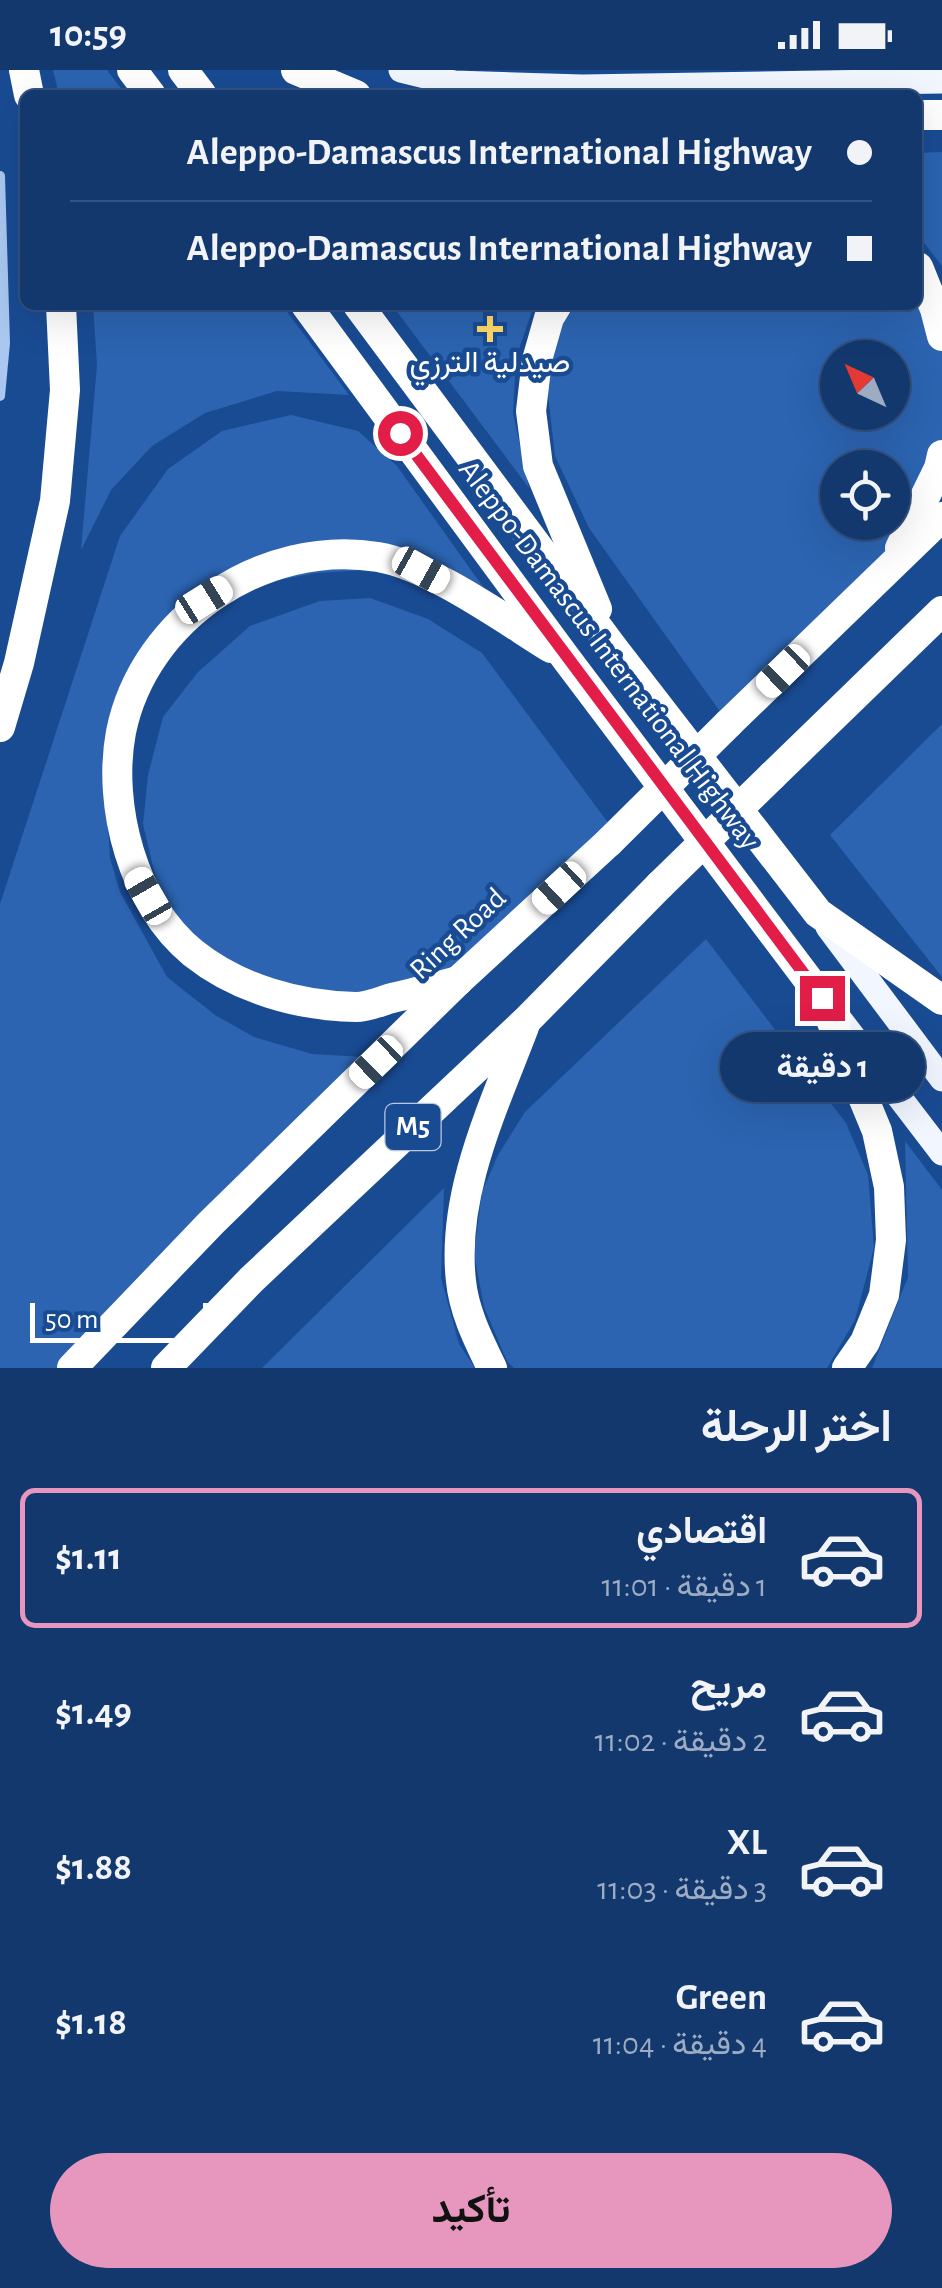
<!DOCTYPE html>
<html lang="ar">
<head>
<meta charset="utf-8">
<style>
  :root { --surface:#13386e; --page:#1c3f73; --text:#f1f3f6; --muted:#9dacc2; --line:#325281; --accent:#e797bd }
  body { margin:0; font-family:"Alegreya Sans",Vazirmatn,sans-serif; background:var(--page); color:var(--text); direction:rtl; height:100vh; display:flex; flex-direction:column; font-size:38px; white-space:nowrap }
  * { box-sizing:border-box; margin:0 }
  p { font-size:32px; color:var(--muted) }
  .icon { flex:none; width:55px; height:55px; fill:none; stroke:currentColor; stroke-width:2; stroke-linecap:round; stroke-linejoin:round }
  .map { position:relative; height:1298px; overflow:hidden; direction:ltr }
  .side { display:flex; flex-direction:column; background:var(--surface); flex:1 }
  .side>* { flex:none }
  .hud { position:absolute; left:20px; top:20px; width:902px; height:220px; border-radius:15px; box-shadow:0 10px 40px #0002,0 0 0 2px var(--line); direction:rtl; display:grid; align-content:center; height:220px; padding:0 50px; background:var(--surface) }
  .needle { width:65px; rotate:316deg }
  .buttons { position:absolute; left:820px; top:270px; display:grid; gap:20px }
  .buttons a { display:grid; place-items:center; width:90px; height:90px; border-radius:50%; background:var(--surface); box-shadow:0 10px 40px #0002,0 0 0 2px var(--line); font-size:50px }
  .scale { position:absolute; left:30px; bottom:25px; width:178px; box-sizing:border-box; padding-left:10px; border:5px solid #fff; border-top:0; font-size:28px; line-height:35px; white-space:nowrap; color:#fff; -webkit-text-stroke:8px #194b93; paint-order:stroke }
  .end { position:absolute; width:45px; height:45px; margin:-22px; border:12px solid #e11d48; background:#fff; box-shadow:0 0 0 5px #fff }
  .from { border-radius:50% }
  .bubble { position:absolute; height:70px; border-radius:35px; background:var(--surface); box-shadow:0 10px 40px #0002,0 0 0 2px var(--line); font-size:32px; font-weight:700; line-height:70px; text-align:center; direction:rtl }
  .car { position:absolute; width:30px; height:60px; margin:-30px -15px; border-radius:12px; box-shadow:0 0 8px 2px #0007; background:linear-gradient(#fff 24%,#345 0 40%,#fff 0 76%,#345 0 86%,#fff 0) }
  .hud b { display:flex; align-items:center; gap:35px; height:95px; font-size:38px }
  .hud b+b { border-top:2px solid var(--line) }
  .hud i { width:25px; height:25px; background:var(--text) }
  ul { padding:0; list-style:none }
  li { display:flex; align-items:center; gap:30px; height:140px; margin:0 20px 15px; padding:0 30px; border:5px solid transparent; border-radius:15px }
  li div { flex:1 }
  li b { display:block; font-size:38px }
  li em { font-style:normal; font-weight:700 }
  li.on { border-color:var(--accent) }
  li>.icon { width:90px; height:90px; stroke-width:1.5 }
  h2 { padding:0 50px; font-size:45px; line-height:120px }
  .cta { display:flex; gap:20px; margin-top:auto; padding:20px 50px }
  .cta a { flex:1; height:115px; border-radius:60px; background:var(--accent); color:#111; font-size:40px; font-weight:700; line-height:115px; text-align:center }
  .status { display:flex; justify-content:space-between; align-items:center; height:70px; padding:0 50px; background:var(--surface); direction:ltr }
  .status svg { height:28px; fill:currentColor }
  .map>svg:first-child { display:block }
  .green { fill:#2c64b1; fill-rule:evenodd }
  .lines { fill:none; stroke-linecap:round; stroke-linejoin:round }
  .minor { stroke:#a9c7f0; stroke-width:10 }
  .primary { stroke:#f2f6ff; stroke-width:25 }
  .motorway { stroke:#fff; stroke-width:30 }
  .motorway-bridge { stroke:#fff; stroke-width:30 }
  .route { stroke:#e11d48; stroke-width:12 }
  .poi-dot { fill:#ffd868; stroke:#194b93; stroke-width:4 }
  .labels { text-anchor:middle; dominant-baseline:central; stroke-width:9; stroke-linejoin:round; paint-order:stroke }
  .shield { fill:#194b93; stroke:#bac9df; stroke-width:2.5 }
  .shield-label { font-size:28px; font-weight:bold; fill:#fff }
  .poi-label { font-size:30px; fill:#fff; stroke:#194b93 }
  .street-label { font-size:30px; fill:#fff; stroke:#194b93 }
</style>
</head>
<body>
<div class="status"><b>10:59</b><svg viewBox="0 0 49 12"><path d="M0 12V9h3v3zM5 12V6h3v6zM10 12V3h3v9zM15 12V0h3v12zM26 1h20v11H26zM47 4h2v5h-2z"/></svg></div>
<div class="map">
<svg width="942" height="1298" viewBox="0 0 942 1298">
  <rect width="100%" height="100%" fill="#194b93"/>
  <g class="green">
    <path d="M53,0H107L126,25H59Z"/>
    <path d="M942,82V196L918,165V83Z"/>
    <path d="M93,235H282L349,325L277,321L205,343L152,376L111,420L81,480L97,295Z"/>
    <path d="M392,235H534L516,288L513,343L529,418Z"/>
    <path d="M576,235H918L942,273V402L904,475L726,650L589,458L555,386L547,316L560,258ZM838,288H892V342H838ZM838,398H892V452H838Z"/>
    <path d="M291,345L358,361L397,396L498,538L382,499L316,503L262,513L207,548L162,592L133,641L107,739L110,788L120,822L167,907L215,945L254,967L312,984L382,988L69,1298H0V834L120,466L168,399L222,361Z"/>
    <path d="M370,528L428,549L482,583L615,762L488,883L382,944L325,951L268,933L180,857L156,809L143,754L148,705L163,647L198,602L250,556L320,531Z"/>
    <path d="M942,654V907L830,765Z"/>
    <path d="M706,869L846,1053L868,1105L874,1178L855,1250L827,1298H514L507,1291L484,1237L474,1184L482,1122L498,1085L525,1042Z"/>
    <path d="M905,1071L942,1120V1298H872L908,1207Z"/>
    <path d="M444,1118L441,1208L459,1274L475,1298H262Z"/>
  </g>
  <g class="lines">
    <path class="minor" d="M0,106L5,273L0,326"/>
    <g class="primary">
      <path d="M401,0L454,13L582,17L942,11"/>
      <path d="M828,857L942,1009"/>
      <path d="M838,947L942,1083"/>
    </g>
    <g class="motorway">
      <path d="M24,0L29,25"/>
      <path d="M132,0L151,25"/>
      <path d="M183,0L202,25"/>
      <path d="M296,0L356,25"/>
      <path d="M918,45H942"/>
      <path d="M918,197L935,239L942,266"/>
      <path d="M306,235L565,587L822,928L877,1061L889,1117L891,1170L884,1225L865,1272L847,1298"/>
      <path d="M358,235L613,578L818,843L942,930"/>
      <path d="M557,235L549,248L537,290L531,341L538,396L597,539"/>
      <path d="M900,478L939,398L942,385"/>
      <path d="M729,653L942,447"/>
      <path d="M0,657L19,593L55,431L65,320L61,235"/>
      <path d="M772,706L942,541"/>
      <path d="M458,911C436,917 414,923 392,928C381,931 368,937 356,937C299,936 238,919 193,883C133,834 107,736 121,662C144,548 264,468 378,487C431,496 504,549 551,578"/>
      <path d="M72,1298L211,1153L458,911L609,772"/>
      <path d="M166,1298L251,1210L526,951L660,815"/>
      <path d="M492,1298C479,1271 464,1242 461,1211C451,1124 494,1036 524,957"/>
    </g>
    <g class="motorway-bridge">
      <path d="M609,772L729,653"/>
      <path d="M660,815L772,706"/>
    </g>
  </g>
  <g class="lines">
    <path class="route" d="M400,363L822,928"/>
  </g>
  <path class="poi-dot" d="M485 244h10v10h10v10h-10v10h-10v-10h-10v-10h10z"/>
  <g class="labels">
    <rect class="shield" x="385.5" y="1034" width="55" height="46" rx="8"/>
    <g class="shield-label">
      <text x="413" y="1057">M5</text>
    </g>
    <g class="poi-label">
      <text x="490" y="293">صيدلية الترزي</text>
    </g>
    <g class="street-label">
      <text transform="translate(609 585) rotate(53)">Aleppo-Damascus International Highway</text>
      <text transform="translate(458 864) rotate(-43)">Ring Road</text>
    </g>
  </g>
</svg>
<div class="buttons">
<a><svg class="needle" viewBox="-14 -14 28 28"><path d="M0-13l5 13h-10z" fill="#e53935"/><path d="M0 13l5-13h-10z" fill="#9dacc2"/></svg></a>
<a><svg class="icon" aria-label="locate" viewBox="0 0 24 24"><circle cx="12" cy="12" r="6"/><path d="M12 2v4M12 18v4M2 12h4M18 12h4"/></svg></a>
</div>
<div class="scale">50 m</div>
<i class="end from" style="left:400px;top:363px"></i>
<i class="end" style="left:822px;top:928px"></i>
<div class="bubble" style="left:720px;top:962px;width:205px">1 دقيقة</div>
<i class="car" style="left:421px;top:500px;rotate:119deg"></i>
<i class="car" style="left:204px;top:530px;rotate:58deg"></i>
<i class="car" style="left:783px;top:601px;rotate:226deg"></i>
<i class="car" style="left:559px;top:818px;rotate:227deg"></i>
<i class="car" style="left:148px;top:826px;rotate:330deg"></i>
<i class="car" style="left:376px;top:992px;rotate:226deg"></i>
<div class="hud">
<b><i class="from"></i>Aleppo-Damascus International Highway</b>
<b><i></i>Aleppo-Damascus International Highway</b>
</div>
</div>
<section class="side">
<h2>اختر الرحلة</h2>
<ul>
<li class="on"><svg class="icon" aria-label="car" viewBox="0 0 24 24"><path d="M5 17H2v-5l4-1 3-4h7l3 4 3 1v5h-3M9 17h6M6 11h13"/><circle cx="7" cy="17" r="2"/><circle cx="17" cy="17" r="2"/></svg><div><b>اقتصادي</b><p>1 دقيقة · 11:01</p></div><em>$1.11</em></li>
<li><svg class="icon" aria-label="car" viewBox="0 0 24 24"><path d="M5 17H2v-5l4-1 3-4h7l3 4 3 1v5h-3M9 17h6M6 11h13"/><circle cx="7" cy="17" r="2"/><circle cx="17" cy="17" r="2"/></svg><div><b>مريح</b><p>2 دقيقة · 11:02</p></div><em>$1.49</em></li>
<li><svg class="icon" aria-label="car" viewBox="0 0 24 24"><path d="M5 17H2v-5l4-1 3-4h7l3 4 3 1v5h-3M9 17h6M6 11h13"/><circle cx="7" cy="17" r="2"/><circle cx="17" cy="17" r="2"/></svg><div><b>XL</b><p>3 دقيقة · 11:03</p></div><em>$1.88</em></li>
<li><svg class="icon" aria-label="car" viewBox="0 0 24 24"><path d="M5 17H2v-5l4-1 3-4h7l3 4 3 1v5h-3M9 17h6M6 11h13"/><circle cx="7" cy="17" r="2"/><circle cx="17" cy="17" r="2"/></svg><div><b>Green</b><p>4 دقيقة · 11:04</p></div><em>$1.18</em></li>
</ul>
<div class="cta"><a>تأكيد</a></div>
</section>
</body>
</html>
